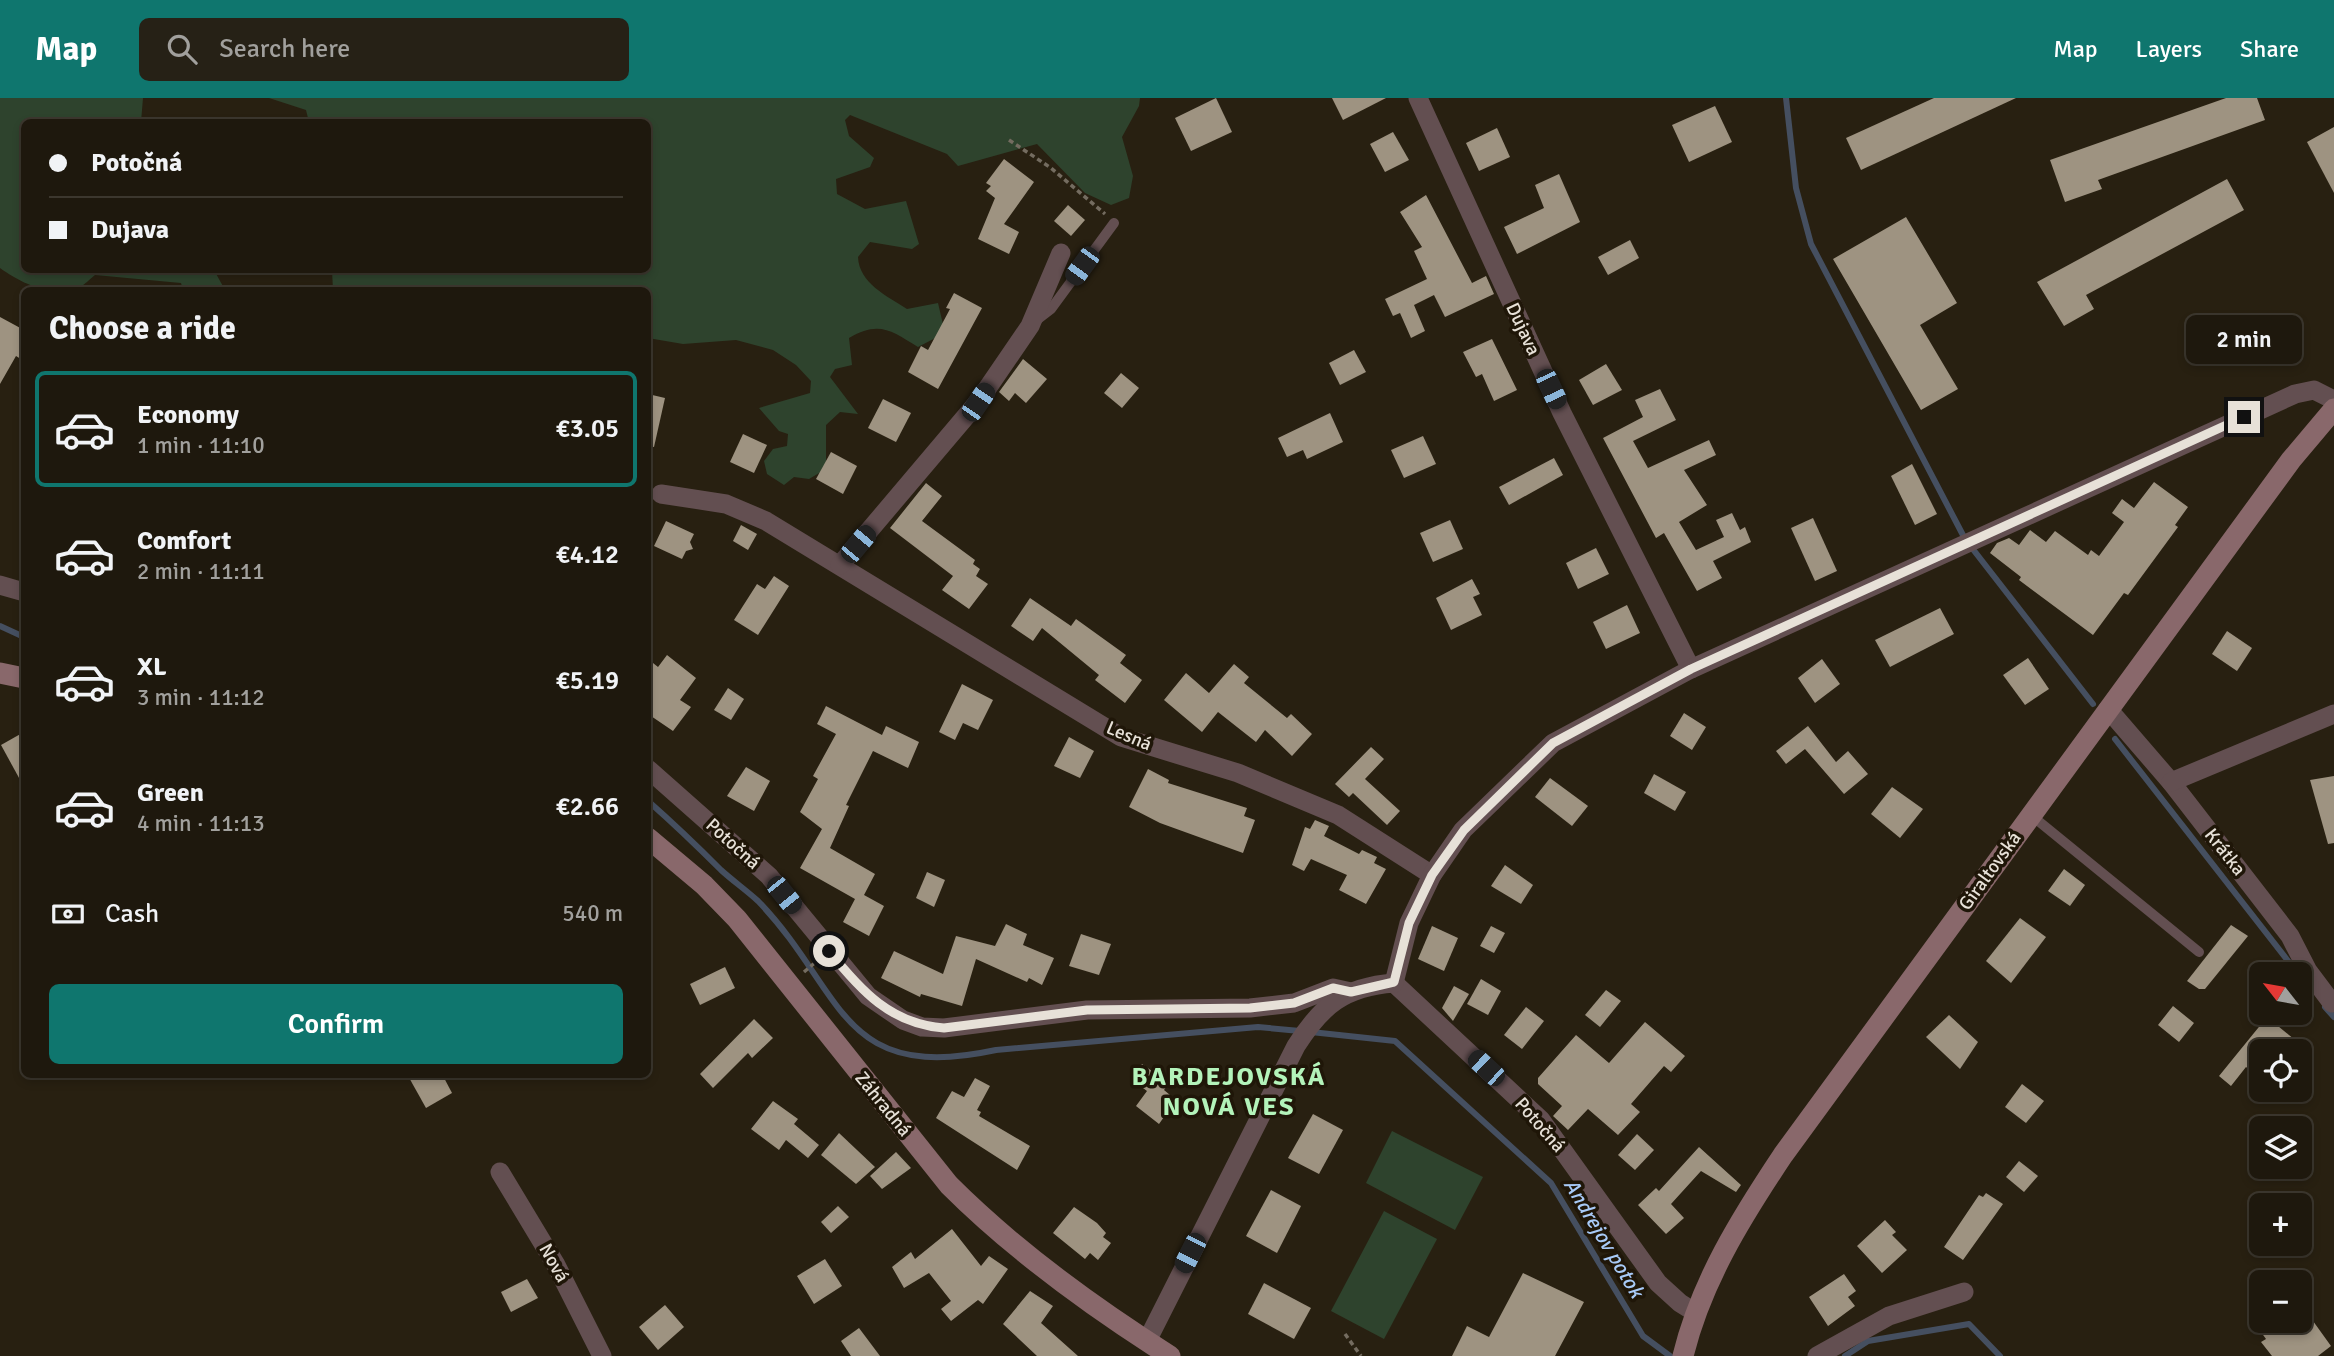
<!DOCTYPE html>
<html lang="en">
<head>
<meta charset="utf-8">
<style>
  :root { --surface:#1e180d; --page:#262116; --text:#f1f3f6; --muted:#a1a09d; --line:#3c372e; --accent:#0f766e }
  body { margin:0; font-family:Signika,sans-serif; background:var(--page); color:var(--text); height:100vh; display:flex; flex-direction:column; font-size:26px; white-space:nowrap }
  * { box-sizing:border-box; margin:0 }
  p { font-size:23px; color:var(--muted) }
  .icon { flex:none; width:38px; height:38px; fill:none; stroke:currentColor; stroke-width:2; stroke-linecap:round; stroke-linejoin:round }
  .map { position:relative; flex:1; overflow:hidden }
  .panel { position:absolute; left:21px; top:189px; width:630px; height:791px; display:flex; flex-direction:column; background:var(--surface); border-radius:10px; box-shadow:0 4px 10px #0003,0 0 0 2px var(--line) }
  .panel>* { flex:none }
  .top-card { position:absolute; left:21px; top:21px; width:630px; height:154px; border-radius:10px; box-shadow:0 4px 10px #0003,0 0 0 2px var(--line); display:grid; align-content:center; height:154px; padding:0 28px; background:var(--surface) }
  .needle { width:46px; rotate:301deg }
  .fabs { position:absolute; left:2249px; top:864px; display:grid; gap:14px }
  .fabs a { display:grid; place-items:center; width:63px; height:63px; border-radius:10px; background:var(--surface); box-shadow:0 4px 10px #0003,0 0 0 2px var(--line); font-size:35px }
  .end { position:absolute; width:32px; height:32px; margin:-16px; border:9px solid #e7e1d8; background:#111; box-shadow:0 0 0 4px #111 }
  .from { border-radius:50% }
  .bubble { position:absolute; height:49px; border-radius:10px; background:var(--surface); box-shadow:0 4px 10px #0003,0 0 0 2px var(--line); font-size:23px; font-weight:600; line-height:49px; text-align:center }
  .car { position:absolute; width:21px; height:42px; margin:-21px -10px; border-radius:9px; box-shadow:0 0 5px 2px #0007; background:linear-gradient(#222 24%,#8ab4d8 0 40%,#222 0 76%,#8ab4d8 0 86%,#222 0) }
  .top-card b { display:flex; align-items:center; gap:24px; height:66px; font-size:26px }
  .top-card b+b { border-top:2px solid var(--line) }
  .top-card i { width:18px; height:18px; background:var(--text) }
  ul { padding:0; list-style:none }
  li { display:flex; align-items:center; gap:21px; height:116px; margin:0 14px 10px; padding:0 14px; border:4px solid transparent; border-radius:10px }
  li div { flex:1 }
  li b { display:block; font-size:26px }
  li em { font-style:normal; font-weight:600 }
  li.active { border-color:var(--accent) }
  li>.icon { width:63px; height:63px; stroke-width:1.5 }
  h2 { padding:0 28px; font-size:32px; line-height:84px }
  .pay { display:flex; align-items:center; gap:18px; height:77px; padding:0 28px; font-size:26px }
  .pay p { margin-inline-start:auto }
  .action { display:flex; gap:14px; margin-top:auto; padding:14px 28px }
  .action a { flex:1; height:80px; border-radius:10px; background:var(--accent); color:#fff; font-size:28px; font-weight:600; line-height:80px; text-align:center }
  header { display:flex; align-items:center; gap:42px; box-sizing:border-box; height:98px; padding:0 35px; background:var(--accent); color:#fff }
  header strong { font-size:33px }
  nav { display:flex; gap:38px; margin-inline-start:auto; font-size:24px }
  .search { width:490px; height:63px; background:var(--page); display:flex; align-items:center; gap:18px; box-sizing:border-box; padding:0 24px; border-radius:10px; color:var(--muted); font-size:26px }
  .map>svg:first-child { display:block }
  .green { fill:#2e432d }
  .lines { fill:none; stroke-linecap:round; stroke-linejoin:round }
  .stream { stroke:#454f60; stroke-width:6 }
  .building { fill:#9e9381 }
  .path { stroke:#746c60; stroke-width:3.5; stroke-dasharray:5 3.5; stroke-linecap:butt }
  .lane { stroke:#634f51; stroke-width:10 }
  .street { stroke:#634f51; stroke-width:19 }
  .secondary { stroke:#89686b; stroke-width:21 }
  .route { stroke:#e7e1d8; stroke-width:9 }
  .labels { text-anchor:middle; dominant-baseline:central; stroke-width:7; stroke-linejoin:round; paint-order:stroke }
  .street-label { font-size:19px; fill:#e7e1d8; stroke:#1f1608 }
  .water-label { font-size:21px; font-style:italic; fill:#a8caf7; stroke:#1f1608 }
  .district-label { font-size:26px; font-weight:bold; letter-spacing:2px; fill:#b3f3ba; stroke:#1f1608 }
</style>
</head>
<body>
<header>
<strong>Map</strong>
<div class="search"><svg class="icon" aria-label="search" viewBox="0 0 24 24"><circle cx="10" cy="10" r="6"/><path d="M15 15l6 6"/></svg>Search here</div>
<nav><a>Map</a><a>Layers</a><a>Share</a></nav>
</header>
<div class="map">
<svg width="2334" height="1258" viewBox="0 0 2334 1258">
  <rect width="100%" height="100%" fill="#282011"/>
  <g class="green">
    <path d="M0,0H143L141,24H24V172H214L225,192H183L181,185L95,177C89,182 80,191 73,192C48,198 19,184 0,170Z"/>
    <path d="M269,0H1140L1139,8L1122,39L1133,78L1129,100L1111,107L1085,95L1037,46L958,68L947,56L850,17L845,22L849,38L874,60L870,69L836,81L837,96L865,111L906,103L919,146L912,151L870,144L858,159C859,185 887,198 907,211L938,205L945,235L918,249C892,233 879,222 849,240L852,267L835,271L830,279L858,316L840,314L826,327V371L809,381L794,379L784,387L767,376L764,363L773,351L787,348L788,336L779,333L759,310L810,295L811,283L796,267L773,252L736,242L683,246L648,240V192H333L332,172H648V24H309L306,12Z"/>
    <path d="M1392,1033L1483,1079L1455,1132L1366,1085Z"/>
    <path d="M1384,1113L1437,1141L1384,1241L1331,1213Z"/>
  </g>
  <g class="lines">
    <g class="stream">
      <path d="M1786,0L1796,90L1811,146L1965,441L2093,606"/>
      <path d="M0,528L24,539"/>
      <path d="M2115,641L2299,877"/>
      <path d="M648,703C673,725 697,748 721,772C733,783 746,792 758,803C845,893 838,986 996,952L1258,929L1300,933"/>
      <path d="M2325,909L2334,919"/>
      <path d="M1311,934L1395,943L1551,1085L1643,1238L1670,1258"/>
      <path d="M1845,1258L1868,1243L1969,1226L2000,1258"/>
    </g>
  </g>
  <g class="building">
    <path d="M1216,0L1232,34L1191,53L1175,20Z"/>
    <path d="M1332,0H1386L1343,22Z"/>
    <path d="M1934,0H2016L1861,72L1846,40Z"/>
    <path d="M2226,0H2257L2265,22L2098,82L2102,91L2065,104L2050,62Z"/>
    <path d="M1715,8L1732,44L1689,64L1672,27Z"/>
    <path d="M2334,29V95L2307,44Z"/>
    <path d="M1497,30L1510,59L1479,73L1466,45Z"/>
    <path d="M1393,34L1409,62L1385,74L1370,46Z"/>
    <path d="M1004,61L1034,84L1004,126L1019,134L1009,156L978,141L995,100L986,93L991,88L986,85Z"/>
    <path d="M1559,76L1580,124L1517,156L1504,129L1544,110L1535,87Z"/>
    <path d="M2227,81L2244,112L2086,197L2094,211L2064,228L2037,184Z"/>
    <path d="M1426,97L1472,185L1486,178L1494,196L1445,219L1434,197L1414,207L1425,233L1411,240L1400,215L1393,218L1385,201L1427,181L1414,153L1422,149L1400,114Z"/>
    <path d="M1068,107L1085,122L1071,138L1054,123Z"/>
    <path d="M1906,119L1957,205L1920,227L1958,291L1921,312L1833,161Z"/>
    <path d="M1630,142L1639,160L1608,177L1598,159Z"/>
    <path d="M954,195L982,210L938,291L908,274L921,248L928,252L950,211L946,210Z"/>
    <path d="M0,219L24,232V263L16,258L0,286Z"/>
    <path d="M1492,241L1517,292L1494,303L1482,276L1476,279L1463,254Z"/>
    <path d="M1354,252L1366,274L1340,287L1329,265Z"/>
    <path d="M1023,261L1047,281L1026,305L1015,295L1009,303L999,294Z"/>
    <path d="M1606,266L1622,292L1593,307L1579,282Z"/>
    <path d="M1121,275L1139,290L1122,310L1104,295Z"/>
    <path d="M1660,291L1676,322L1633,343L1648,370L1709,342L1716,357L1684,372L1707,407L1679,424L1696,452L1724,439L1716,422L1732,415L1740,432L1745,429L1751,444L1713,463L1722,480L1697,493L1664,435L1656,440L1603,340L1643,319L1635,302Z"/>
    <path d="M648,296L665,300L654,349L648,348Z"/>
    <path d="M883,301L911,315L896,344L868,330Z"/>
    <path d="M1330,315L1343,344L1307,361L1303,352L1287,359L1278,340Z"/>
    <path d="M743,336L767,347L754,375L730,364Z"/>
    <path d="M1423,338L1436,366L1404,380L1391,352Z"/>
    <path d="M831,354L857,368L843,396L816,381Z"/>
    <path d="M1554,360L1563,377L1509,407L1499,389Z"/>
    <path d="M1912,366L1937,416L1915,427L1891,378Z"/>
    <path d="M2154,384L2188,409L2175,427L2178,429L2128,497L2124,495L2093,537L2019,482L2021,479L1990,455L1997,445L2009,440L2019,447L2030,432L2046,444L2055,433L2088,457L2091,452L2099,458L2124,424L2112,415L2122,401L2134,410Z"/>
    <path d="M926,385L942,398L922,423L975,462L973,466L980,471L976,478L988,486L969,511L942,492L953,478L890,430Z"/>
    <path d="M1813,420L1837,473L1815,483L1791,430Z"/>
    <path d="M1450,422L1463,451L1433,464L1420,435Z"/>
    <path d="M666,423L694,436L690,444L693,451L686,453L682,461L654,448Z"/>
    <path d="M741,427L757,436L748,452L733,443Z"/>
    <path d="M1596,450L1609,476L1578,491L1566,465Z"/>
    <path d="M774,478L789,488L758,537L734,522L757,486L765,491Z"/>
    <path d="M1472,481L1480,496L1473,499L1482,517L1451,532L1436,500Z"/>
    <path d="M1030,500L1071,528L1076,521L1126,557L1120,565L1142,582L1125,605L1095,582L1099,577L1042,530L1033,543L1011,528Z"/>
    <path d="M1627,507L1640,535L1606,551L1593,524Z"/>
    <path d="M1940,510L1954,536L1890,569L1875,542Z"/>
    <path d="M2227,533L2252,550L2237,573L2212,556Z"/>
    <path d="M667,557L696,580L680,602L691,609L673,633L648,616V561L658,569Z"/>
    <path d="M2028,560L2049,591L2025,607L2003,577Z"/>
    <path d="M1822,561L1840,586L1815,605L1798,580Z"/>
    <path d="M1234,566L1249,579L1244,585L1287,620L1291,616L1312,636L1292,658L1265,632L1256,644L1218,614L1202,634L1164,602L1186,575L1209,595Z"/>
    <path d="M962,586L993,602L978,632L963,625L955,642L939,634Z"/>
    <path d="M728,590L744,601L731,622L714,612Z"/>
    <path d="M826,608L882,637L886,628L919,644L908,670L873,653L846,707L849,708L830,750L875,776L864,797L884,808L869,838L843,824L855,801L800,770L822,731L800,714L818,681L813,678L836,636L817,626Z"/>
    <path d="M1684,615L1706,629L1692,652L1670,638Z"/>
    <path d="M1808,628L1836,664L1848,653L1868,676L1844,696L1805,651L1786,666L1776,653Z"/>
    <path d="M24,634V689L1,647Z"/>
    <path d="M1069,639L1094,653L1080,680L1054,668Z"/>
    <path d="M1371,649L1384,661L1365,681L1400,713L1387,727L1353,695L1349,699L1335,686Z"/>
    <path d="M746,669L770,683L754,713L727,698Z"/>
    <path d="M1148,671L1169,682L1168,685L1247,710L1244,718L1255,722L1243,755L1160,725L1129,709Z"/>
    <path d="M1654,676L1686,694L1675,713L1644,695Z"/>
    <path d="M2334,678V745L2328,746L2310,682Z"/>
    <path d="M1550,680L1588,708L1572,728L1535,699Z"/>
    <path d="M1892,689L1923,711L1900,740L1871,716Z"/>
    <path d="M1315,722L1329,728L1324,738L1359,756L1362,752L1377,759L1374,765L1386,771L1366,806L1339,792L1347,777L1311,761L1304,773L1292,767L1305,729L1310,731Z"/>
    <path d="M1505,767L1533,787L1521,806L1491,788Z"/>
    <path d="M2064,771L2085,787L2070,808L2048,793Z"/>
    <path d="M927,774L945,782L934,809L916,800Z"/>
    <path d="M2020,820L2046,839L2011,885L1986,863Z"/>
    <path d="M1006,826L1027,836L1023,847L1054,860L1042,887L1029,880L1027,884L976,861L962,908L921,896L920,899L881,880L894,853L943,876L956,838L995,848Z"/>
    <path d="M2231,827L2248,838L2205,891H2199L2187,883Z"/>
    <path d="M1432,828L1458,840L1444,873L1418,861Z"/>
    <path d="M1491,828L1505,835L1494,855L1480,848Z"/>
    <path d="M1081,836L1111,846L1099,877L1069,868Z"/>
    <path d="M725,869L735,890L700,907L690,886Z"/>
    <path d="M1481,881L1501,893L1488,917L1467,906Z"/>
    <path d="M1454,888L1469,896L1453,923L1442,910Z"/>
    <path d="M1606,892L1621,903L1600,929L1585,917Z"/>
    <path d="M2173,908L2194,925L2179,944L2158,927Z"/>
    <path d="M1526,909L1544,923L1522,951L1504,937Z"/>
    <path d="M1949,917L1978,944L1960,971L1926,939Z"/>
    <path d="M2267,919L2295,942V954H2261V981L2246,969L2231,988L2219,978Z"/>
    <path d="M754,921L773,940L752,960L748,955L713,990L700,976Z"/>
    <path d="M1645,924L1685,958L1671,974L1664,968L1631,1006L1640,1014L1618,1037L1588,1011L1568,1032L1553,1018L1562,1008L1538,986V980L1576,937L1609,965Z"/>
    <path d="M1142,966L1169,985L1164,992L1176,1002L1159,1026L1136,1008L1147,993L1131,981Z"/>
    <path d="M407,976H442L452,995L426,1010Z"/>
    <path d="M975,980L990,988L977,1012L981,1014L979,1018L1030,1048L1017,1072L936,1020L952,993L964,999Z"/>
    <path d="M2022,986L2044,1003L2026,1025L2005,1009Z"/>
    <path d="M773,1003L798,1021L794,1026L819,1047L808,1060L786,1042L779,1052L751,1031Z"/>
    <path d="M1313,1016L1343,1032L1319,1076L1288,1060Z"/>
    <path d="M839,1035L875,1069L856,1086L821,1057Z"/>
    <path d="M1637,1036L1654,1052L1635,1072L1618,1057Z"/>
    <path d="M1699,1049L1741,1087L1736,1094L1701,1073L1671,1106L1684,1120L1666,1136L1638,1107L1656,1090L1659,1093Z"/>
    <path d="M896,1054L911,1070L882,1091L870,1078Z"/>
    <path d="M2019,1063L2038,1078L2024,1094L2006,1079Z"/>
    <path d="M1271,1092L1301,1108L1277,1155L1246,1138Z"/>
    <path d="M1986,1095L2003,1106L1963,1162L1944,1149L1979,1097L1983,1099Z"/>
    <path d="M838,1108L849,1119L831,1135L821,1124Z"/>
    <path d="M1074,1109L1097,1125L1106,1135L1103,1139L1111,1145L1098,1162L1090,1155L1085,1161L1053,1135Z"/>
    <path d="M1885,1122L1896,1134L1892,1137L1907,1152L1882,1175L1857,1148Z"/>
    <path d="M952,1131L981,1168L989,1158L1008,1171L983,1206L978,1202L951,1223L941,1211L951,1203L929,1175L904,1190L892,1169L911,1154L915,1161Z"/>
    <path d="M825,1161L842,1188L814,1206L797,1178Z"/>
    <path d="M1523,1175L1584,1204L1555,1258H1452L1467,1228L1489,1239Z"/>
    <path d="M1844,1176L1856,1193L1848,1199L1855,1208L1828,1228L1809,1199Z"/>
    <path d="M527,1181L538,1200L511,1214L501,1194Z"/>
    <path d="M1264,1185L1311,1210L1294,1241L1248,1216Z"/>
    <path d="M1030,1193L1053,1208L1041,1225L1078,1258H1037L1003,1226Z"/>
    <path d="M665,1207L684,1229L658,1252L639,1229Z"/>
    <path d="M2253,1223H2313L2331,1248L2318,1258H2272L2261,1244L2266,1241Z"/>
    <path d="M859,1230L880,1258H851L841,1243Z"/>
  </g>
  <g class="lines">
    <g class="path">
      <path d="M1009,42L1051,70L1105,116"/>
      <path d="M804,874L817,863"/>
      <path d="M1345,1236L1361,1258"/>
    </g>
    <g class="lane">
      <path d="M1038,221L1051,211L1114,125"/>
      <path d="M2031,717L2199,854"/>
    </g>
    <g class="street">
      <path d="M1418,0L1562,315L1691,571"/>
      <path d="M661,396L726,406L766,423L1121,639L1238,675L1338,717L1432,777"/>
      <path d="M840,467L978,304L1030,228L1061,155"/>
      <path d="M0,487L24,494"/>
      <path d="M2108,611L2171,684L2290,838L2308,873L2332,905"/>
      <path d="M648,671L769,778L868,898L903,922L922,929L944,930L1087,912L1250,910L1294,905L1333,890L1351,894"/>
      <path d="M2171,684L2334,616"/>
      <path d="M1394,885L1409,825L1432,777L1463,732L1553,645L1691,571L2295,296L2314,292L2334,302"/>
      <path d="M1394,885L1541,1022L1658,1185L1680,1205L1696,1215"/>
      <path d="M500,1074L556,1167L602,1258"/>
      <path d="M1147,1243L1296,948C1322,907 1344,889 1394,885"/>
      <path d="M1817,1258L1889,1218L1964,1194"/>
    </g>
    <g class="secondary">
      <path d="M0,575L24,580"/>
      <path d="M648,740L704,787L737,821L949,1087C1015,1153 1091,1208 1170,1258"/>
      <path d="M1683,1258C1701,1184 1741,1120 1783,1057L2291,362L2334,311"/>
    </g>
  </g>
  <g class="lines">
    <path class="route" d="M829,853C861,893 891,926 944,930L1087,912L1250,910L1294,905L1333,890L1351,894L1394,884L1409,825L1432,777L1464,732L1553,645L1691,571L2244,319"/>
  </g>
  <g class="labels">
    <g class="street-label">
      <text transform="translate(1523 231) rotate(65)">Dujava</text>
      <text transform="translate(1129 638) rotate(23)">Lesná</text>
      <text transform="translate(733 746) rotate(42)">Potočná</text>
      <text transform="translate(2225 754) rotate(52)">Krátka</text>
      <text transform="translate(1990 773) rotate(-54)">Giraltovská</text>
      <text transform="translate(883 1006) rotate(51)">Záhradná</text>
      <text transform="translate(1540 1027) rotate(49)">Potočná</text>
      <text transform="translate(554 1165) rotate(61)">Nová</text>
    </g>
    <g class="water-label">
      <text transform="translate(1604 1140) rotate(59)">Andrejov potok</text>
    </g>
    <g class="district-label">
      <text x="1229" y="979">BARDEJOVSKÁ<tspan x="1229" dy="30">NOVÁ VES</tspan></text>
    </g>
  </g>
</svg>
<div class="fabs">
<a><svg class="needle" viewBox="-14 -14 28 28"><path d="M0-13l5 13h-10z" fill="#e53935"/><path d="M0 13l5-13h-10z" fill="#a1a09d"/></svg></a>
<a><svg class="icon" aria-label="locate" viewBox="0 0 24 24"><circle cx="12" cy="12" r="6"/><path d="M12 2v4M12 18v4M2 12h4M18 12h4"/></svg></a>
<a><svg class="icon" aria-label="layers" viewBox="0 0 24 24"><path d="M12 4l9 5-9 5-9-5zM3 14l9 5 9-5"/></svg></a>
<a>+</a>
<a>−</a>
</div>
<i class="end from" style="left:829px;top:853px"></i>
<i class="end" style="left:2244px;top:319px"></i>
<div class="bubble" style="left:2186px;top:217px;width:116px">2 min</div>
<i class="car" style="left:1082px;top:168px;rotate:216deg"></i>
<i class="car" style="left:1551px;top:291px;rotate:155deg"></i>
<i class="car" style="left:978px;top:304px;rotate:34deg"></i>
<i class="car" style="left:858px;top:446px;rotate:40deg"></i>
<i class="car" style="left:784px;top:797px;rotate:141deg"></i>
<i class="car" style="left:1486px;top:970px;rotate:313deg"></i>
<i class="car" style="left:1190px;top:1155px;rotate:207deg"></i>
<div class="top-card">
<b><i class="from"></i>Potočná</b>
<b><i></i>Dujava</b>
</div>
<section class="panel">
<h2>Choose a ride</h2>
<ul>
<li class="active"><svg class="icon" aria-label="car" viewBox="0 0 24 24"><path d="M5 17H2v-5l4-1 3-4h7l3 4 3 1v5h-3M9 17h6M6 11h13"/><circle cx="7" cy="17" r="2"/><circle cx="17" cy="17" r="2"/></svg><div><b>Economy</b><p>1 min · 11:10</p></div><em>€3.05</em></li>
<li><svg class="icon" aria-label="car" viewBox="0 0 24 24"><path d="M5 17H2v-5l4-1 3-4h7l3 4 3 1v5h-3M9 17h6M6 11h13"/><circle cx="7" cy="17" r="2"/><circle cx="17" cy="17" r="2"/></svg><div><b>Comfort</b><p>2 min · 11:11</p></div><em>€4.12</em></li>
<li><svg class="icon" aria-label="car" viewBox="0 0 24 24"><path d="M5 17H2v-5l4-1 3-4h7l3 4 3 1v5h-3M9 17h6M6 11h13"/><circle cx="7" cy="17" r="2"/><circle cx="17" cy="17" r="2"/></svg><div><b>XL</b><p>3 min · 11:12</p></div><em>€5.19</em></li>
<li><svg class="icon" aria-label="car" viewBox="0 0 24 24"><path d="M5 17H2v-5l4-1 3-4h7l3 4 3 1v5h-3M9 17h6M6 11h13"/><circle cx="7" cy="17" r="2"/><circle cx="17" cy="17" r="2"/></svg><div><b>Green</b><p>4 min · 11:13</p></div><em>€2.66</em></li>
</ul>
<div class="pay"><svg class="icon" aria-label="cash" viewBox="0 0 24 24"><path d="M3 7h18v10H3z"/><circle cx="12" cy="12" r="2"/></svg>Cash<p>540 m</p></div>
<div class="action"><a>Confirm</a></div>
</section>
</div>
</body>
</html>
